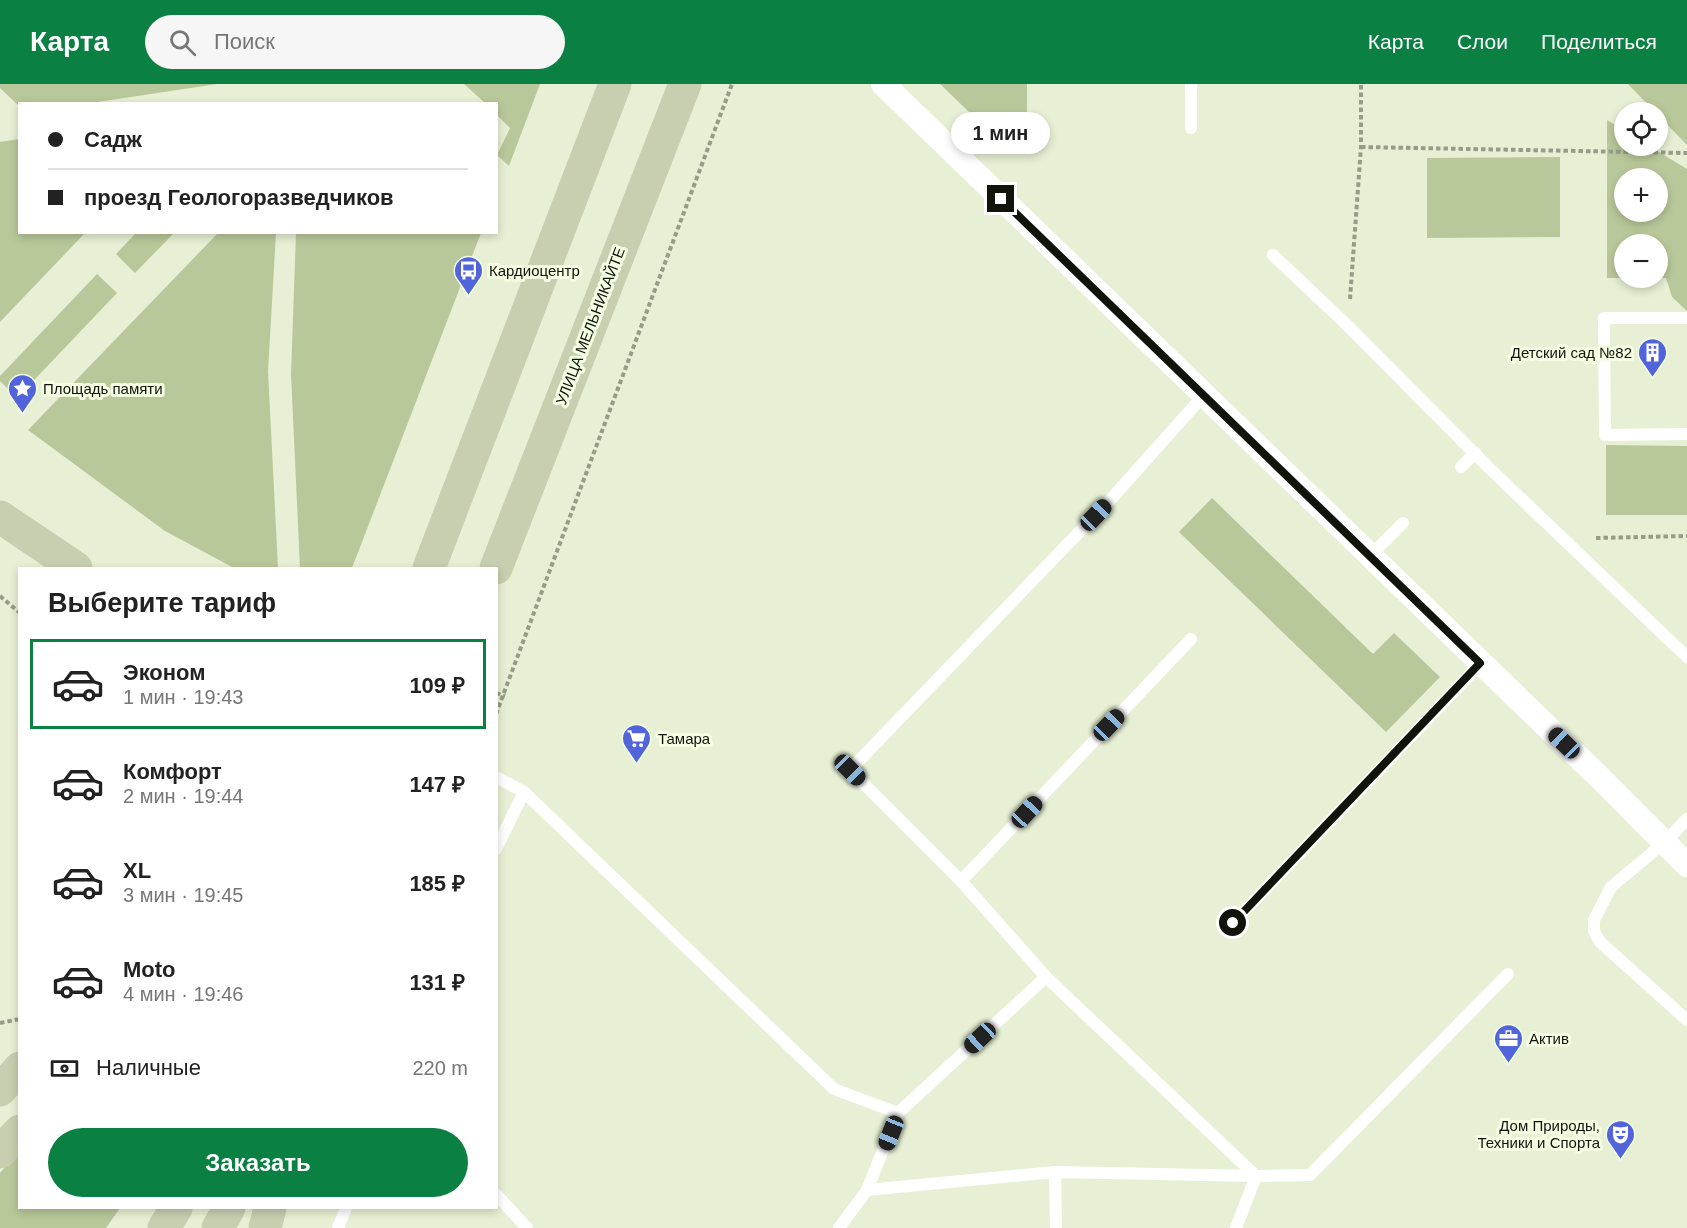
<!DOCTYPE html>
<html lang="ru">
<head>
<meta charset="utf-8">
<style>
  :root { --surface:#fff; --page:#f6f6f6; --text:#222; --muted:#767676; --line:#e0e0e0; --accent:#0b8043 }
  body { margin:0; font-family:Helvetica,sans-serif; background:var(--page); color:var(--text); height:100vh; display:flex; flex-direction:column; font-size:22px; white-space:nowrap }
  * { box-sizing:border-box; margin:0 }
  p { font-size:20px; color:var(--muted) }
  .icon { flex:none; width:33px; height:33px; fill:none; stroke:currentColor; stroke-width:2; stroke-linecap:round; stroke-linejoin:round }
  .map { position:relative; flex:1; overflow:hidden }
  .side { position:absolute; left:18px; top:483px; width:480px; height:642px; display:flex; flex-direction:column; background:var(--surface); border-radius:0px; box-shadow:0 3px 9px #0003 }
  .side>* { flex:none }
  .hud { position:absolute; left:18px; top:18px; width:480px; height:132px; border-radius:0px; box-shadow:0 3px 9px #0003; display:grid; align-content:center; height:132px; padding:0 30px; background:var(--surface) }
  .fabs { position:absolute; left:1614px; top:18px; display:grid; gap:12px }
  .fabs a { display:grid; place-items:center; width:54px; height:54px; border-radius:50%; background:var(--surface); box-shadow:0 3px 9px #0003; font-size:30px }
  .end { position:absolute; width:27px; height:27px; margin:-14px; border:8px solid #11140b; background:#fff; box-shadow:0 0 0 3px #fff }
  .from { border-radius:50% }
  .bubble { position:absolute; height:42px; border-radius:21px; background:var(--surface); box-shadow:0 3px 9px #0003; font-size:20px; font-weight:700; line-height:42px; text-align:center }
  .car { position:absolute; width:18px; height:36px; margin:-18px -9px; border-radius:8px; box-shadow:0 0 4px 2px #0007; background:linear-gradient(#222 24%,#8ab4d8 0 40%,#222 0 76%,#8ab4d8 0 86%,#222 0) }
  .hud b { display:flex; align-items:center; gap:21px; height:57px; font-size:22px }
  .hud b+b { border-top:2px solid var(--line) }
  .hud i { width:15px; height:15px; background:var(--text) }
  ul { padding:0; list-style:none }
  li { display:flex; align-items:center; gap:18px; height:90px; margin:0 12px 9px; padding:0 18px; border:3px solid transparent; border-radius:0px }
  li div { flex:1 }
  li b { display:block; font-size:22px }
  li em { font-style:normal; font-weight:700 }
  li.current { border-color:var(--accent) }
  li>.icon { width:54px; height:54px; stroke-width:1.5 }
  h2 { padding:0 30px; font-size:27px; line-height:72px }
  .pay { display:flex; align-items:center; gap:15px; height:66px; padding:0 30px; font-size:22px }
  .pay p { margin-inline-start:auto }
  .cta { display:flex; gap:12px; margin-top:auto; padding:12px 30px }
  .cta a { flex:1; height:69px; border-radius:36px; background:var(--accent); color:#fff; font-size:24px; font-weight:700; line-height:69px; text-align:center }
  header { display:flex; align-items:center; gap:36px; box-sizing:border-box; height:84px; padding:0 30px; background:var(--accent); color:#fff }
  header strong { font-size:28px }
  nav { display:flex; gap:33px; margin-inline-start:auto; font-size:21px }
  .search { width:420px; height:54px; background:var(--page); display:flex; align-items:center; gap:15px; box-sizing:border-box; padding:0 21px; border-radius:33px; color:var(--muted); font-size:22px }
  .map>svg:first-child { display:block }
  .green { fill:#b9c89a; fill-rule:evenodd }
  .lines { fill:none; stroke-linecap:round; stroke-linejoin:round }
  .path { stroke:#959c87; stroke-width:4; stroke-dasharray:4.5 3; stroke-linecap:butt }
  .lane { stroke:#fff; stroke-width:12 }
  .street { stroke:#fff; stroke-width:24 }
  .secondary { stroke:#c7cfb0; stroke-width:33 }
  .route { stroke:#11140b; stroke-width:8 }
  .labels { text-anchor:middle; dominant-baseline:central; stroke-width:6; stroke-linejoin:round; paint-order:stroke }
  .poi-label { font-size:15px; fill:#11140b; stroke:#f4fee2; text-anchor:start }
  .street-label { font-size:15px; fill:#11140b; stroke:#f4fee2 }
</style>
</head>
<body>
<header>
<strong>Карта</strong>
<div class="search"><svg class="icon" aria-label="search" viewBox="0 0 24 24"><circle cx="10" cy="10" r="6"/><path d="M15 15l6 6"/></svg>Поиск</div>
<nav><a>Карта</a><a>Слои</a><a>Поделиться</a></nav>
</header>
<div class="map">
<svg width="1687" height="1144" viewBox="0 0 1687 1144">
  <rect width="100%" height="100%" fill="#e7f0d4"/>
  <g class="green">
    <path d="M0,0H217L91,19L20,20L19,22L0,4Z"/>
    <path d="M464,0H540L509,82L497,71L510,44L497,31L496,20L485,19Z"/>
    <path d="M940,0H1027V28L999,57Z"/>
    <path d="M1628,0H1687V61Z"/>
    <path d="M1607,36L1624,46V62H1649L1687,85V227L1672,213L1666,194H1607ZM1624,94H1658V128H1624ZM1624,160H1658V194H1624Z"/>
    <path d="M19,55L20,148L85,149L0,238V58Z"/>
    <path d="M1560,73V153L1427,154V74Z"/>
    <path d="M136,149H174L135,189L116,170Z"/>
    <path d="M218,149H276L268,287L278,484H234L165,447L28,346Z"/>
    <path d="M296,149H481L352,484H300L291,290Z"/>
    <path d="M97,190L117,209L17,314L0,297V292Z"/>
    <path d="M1606,361L1687,362V431H1606Z"/>
    <path d="M1212,414L1373,570L1394,549L1440,593L1386,648L1179,448Z"/>
    <path d="M19,1067L20,1124H120L106,1144H0V1089Z"/>
  </g>
  <g class="lines">
    <g class="path">
      <path d="M1361,63L1687,69"/>
      <path d="M1350,215L1361,63V0"/>
      <path d="M1596,454L1687,452"/>
      <path d="M0,512L20,529"/>
      <path d="M496,609L505,612"/>
      <path d="M496,630L732,0"/>
      <path d="M0,939L20,935"/>
    </g>
    <g class="lane">
      <path d="M1191,0V44"/>
      <path d="M1273,171L1348,242L1487,382L1687,573"/>
      <path d="M1687,234H1604L1605,351L1687,350"/>
      <path d="M1204,311L1112,414L850,686L961,797L1046,893L1256,1092L1310,1091L1508,890"/>
      <path d="M1461,383L1475,369"/>
      <path d="M1370,472L1403,439"/>
      <path d="M496,693L524,708L834,1005L898,1029L1046,893"/>
      <path d="M1687,735L1665,758L1611,803L1594,836V847L1600,858L1687,936"/>
      <path d="M496,765L524,708"/>
      <path d="M961,797L1191,555"/>
      <path d="M1233,839L1481,579"/>
      <path d="M867,1106L1055,1088"/>
      <path d="M496,1110L527,1144"/>
      <path d="M338,1144L346,1124"/>
      <path d="M839,1144L867,1106L898,1029"/>
      <path d="M1056,1144L1055,1088L1256,1092L1236,1144"/>
    </g>
    <path class="street" d="M883,0L1598,692L1687,781"/>
    <g class="secondary">
      <path d="M0,433L76,484"/>
      <path d="M429,484L615,0"/>
      <path d="M496,484L685,0"/>
      <path d="M0,1006L20,984"/>
      <path d="M0,1068L20,1047"/>
      <path d="M164,1144L176,1124"/>
      <path d="M218,1144L229,1124"/>
      <path d="M265,1144L270,1124"/>
    </g>
  </g>
  <g class="lines">
    <path class="route" d="M1001,115L1480,579L1233,839"/>
  </g>
  <defs>
    <symbol id="bus-pin" viewBox="-11 -11 22 30"><path d="M0 17L-7.5 6A9.5 9.5 0 1 1 7.5 6Z" fill="#5164d9" stroke="#f4fee2"/><path d="M-5-6H5V4H4V6H2V4H-2V6H-4V4H-5ZM-3.5-4V0h7V-4ZM-3.5 1.2v1.5H-2V1.2ZM2 1.2v1.5H3.5V1.2Z" fill="#fff"/></symbol>
    <symbol id="building-pin" viewBox="-11 -11 22 30"><path d="M0 17L-7.5 6A9.5 9.5 0 1 1 7.5 6Z" fill="#5164d9" stroke="#f4fee2"/><path d="M-4-6H4V6H1V3H-1V6H-4ZM-2.5-4.3h1.7v1.8h-1.7ZM.8-4.3h1.7v1.8H.8ZM-2.5-1h1.7V.8h-1.7ZM.8-1h1.7V.8H.8Z" fill="#fff"/></symbol>
    <symbol id="sight-pin" viewBox="-11 -11 22 30"><path d="M0 17L-7.5 6A9.5 9.5 0 1 1 7.5 6Z" fill="#5164d9" stroke="#f4fee2"/><path d="M0-6L1.8-2.2L6-1.7L2.9 1.2L3.7 5.4L0 3.3L-3.7 5.4L-2.9 1.2L-6-1.7L-1.8-2.2Z" fill="#fff"/></symbol>
    <symbol id="supermarket-pin" viewBox="-11 -11 22 30"><path d="M0 17L-7.5 6A9.5 9.5 0 1 1 7.5 6Z" fill="#5164d9" stroke="#f4fee2"/><path d="M-6-5.5h2.5l.6 2H6L4.5 2H-2.5L-4.4-4H-6ZM-1.5 3.2a1.3 1.3 0 1 0 .1 0ZM3 3.2a1.3 1.3 0 1 0 .1 0Z" fill="#fff"/></symbol>
    <symbol id="office-pin" viewBox="-11 -11 22 30"><path d="M0 17L-7.5 6A9.5 9.5 0 1 1 7.5 6Z" fill="#5164d9" stroke="#f4fee2"/><path d="M-6-3h4V-5.5h4V-3h4V5H-6ZM-1-4.5V-3h2v-1.5ZM-6 0V1H6V0Z" fill="#fff"/></symbol>
    <symbol id="theatre-pin" viewBox="-11 -11 22 30"><path d="M0 17L-7.5 6A9.5 9.5 0 1 1 7.5 6Z" fill="#5164d9" stroke="#f4fee2"/><path d="M-5-5.5Q0-4 5-5.5V0Q5 5 0 6Q-5 5-5 0ZM-3.3-2.5H-1v1.5H-3.3ZM1-2.5H3.3v1.5H1ZM-2.8 1Q0 5.5 2.8 1Z" fill="#fff"/></symbol>
  </defs>
  <g fill-rule="evenodd">
    <use href="#bus-pin" x="452" y="170" width="33" height="45"/>
    <use href="#building-pin" x="1636" y="252" width="33" height="45"/>
    <use href="#sight-pin" x="6" y="288" width="33" height="45"/>
    <use href="#supermarket-pin" x="620" y="638" width="33" height="45"/>
    <use href="#office-pin" x="1492" y="938" width="33" height="45"/>
    <use href="#theatre-pin" x="1604" y="1034" width="33" height="45"/>
  </g>
  <g class="labels">
    <g class="poi-label">
      <text x="489" y="186">Кардиоцентр</text>
      <text x="1632" y="268" text-anchor="end">Детский сад №82</text>
      <text x="43" y="304">Площадь памяти</text>
      <text x="658" y="654">Тамара</text>
      <text x="1529" y="954">Актив</text>
      <text x="1600" y="1041" text-anchor="end">Дом Природы,<tspan x="1600" dy="17">Техники и Спорта</tspan></text>
    </g>
    <g class="street-label">
      <text transform="translate(590 242) rotate(-69)">УЛИЦА МЕЛЬНИКАЙТЕ</text>
    </g>
  </g>
</svg>
<div class="fabs">
<a><svg class="icon" aria-label="locate" viewBox="0 0 24 24"><circle cx="12" cy="12" r="6"/><path d="M12 2v4M12 18v4M2 12h4M18 12h4"/></svg></a>
<a>+</a>
<a>−</a>
</div>
<i class="end from" style="left:1233px;top:839px"></i>
<i class="end" style="left:1001px;top:115px"></i>
<div class="bubble" style="left:951px;top:28px;width:99px">1 мин</div>
<i class="car" style="left:1096px;top:431px;rotate:44deg"></i>
<i class="car" style="left:1109px;top:641px;rotate:44deg"></i>
<i class="car" style="left:1564px;top:659px;rotate:314deg"></i>
<i class="car" style="left:850px;top:686px;rotate:135deg"></i>
<i class="car" style="left:1027px;top:728px;rotate:43deg"></i>
<i class="car" style="left:980px;top:954px;rotate:227deg"></i>
<i class="car" style="left:891px;top:1049px;rotate:202deg"></i>
<div class="hud">
<b><i class="from"></i>Садж</b>
<b><i></i>проезд Геологоразведчиков</b>
</div>
<section class="side">
<h2>Выберите тариф</h2>
<ul>
<li class="current"><svg class="icon" aria-label="car" viewBox="0 0 24 24"><path d="M5 17H2v-5l4-1 3-4h7l3 4 3 1v5h-3M9 17h6M6 11h13"/><circle cx="7" cy="17" r="2"/><circle cx="17" cy="17" r="2"/></svg><div><b>Эконом</b><p>1 мин · 19:43</p></div><em>109 ₽</em></li>
<li><svg class="icon" aria-label="car" viewBox="0 0 24 24"><path d="M5 17H2v-5l4-1 3-4h7l3 4 3 1v5h-3M9 17h6M6 11h13"/><circle cx="7" cy="17" r="2"/><circle cx="17" cy="17" r="2"/></svg><div><b>Комфорт</b><p>2 мин · 19:44</p></div><em>147 ₽</em></li>
<li><svg class="icon" aria-label="car" viewBox="0 0 24 24"><path d="M5 17H2v-5l4-1 3-4h7l3 4 3 1v5h-3M9 17h6M6 11h13"/><circle cx="7" cy="17" r="2"/><circle cx="17" cy="17" r="2"/></svg><div><b>XL</b><p>3 мин · 19:45</p></div><em>185 ₽</em></li>
<li><svg class="icon" aria-label="car" viewBox="0 0 24 24"><path d="M5 17H2v-5l4-1 3-4h7l3 4 3 1v5h-3M9 17h6M6 11h13"/><circle cx="7" cy="17" r="2"/><circle cx="17" cy="17" r="2"/></svg><div><b>Moto</b><p>4 мин · 19:46</p></div><em>131 ₽</em></li>
</ul>
<div class="pay"><svg class="icon" aria-label="cash" viewBox="0 0 24 24"><path d="M3 7h18v10H3z"/><circle cx="12" cy="12" r="2"/></svg>Наличные<p>220 m</p></div>
<div class="cta"><a>Заказать</a></div>
</section>
</div>
</body>
</html>
